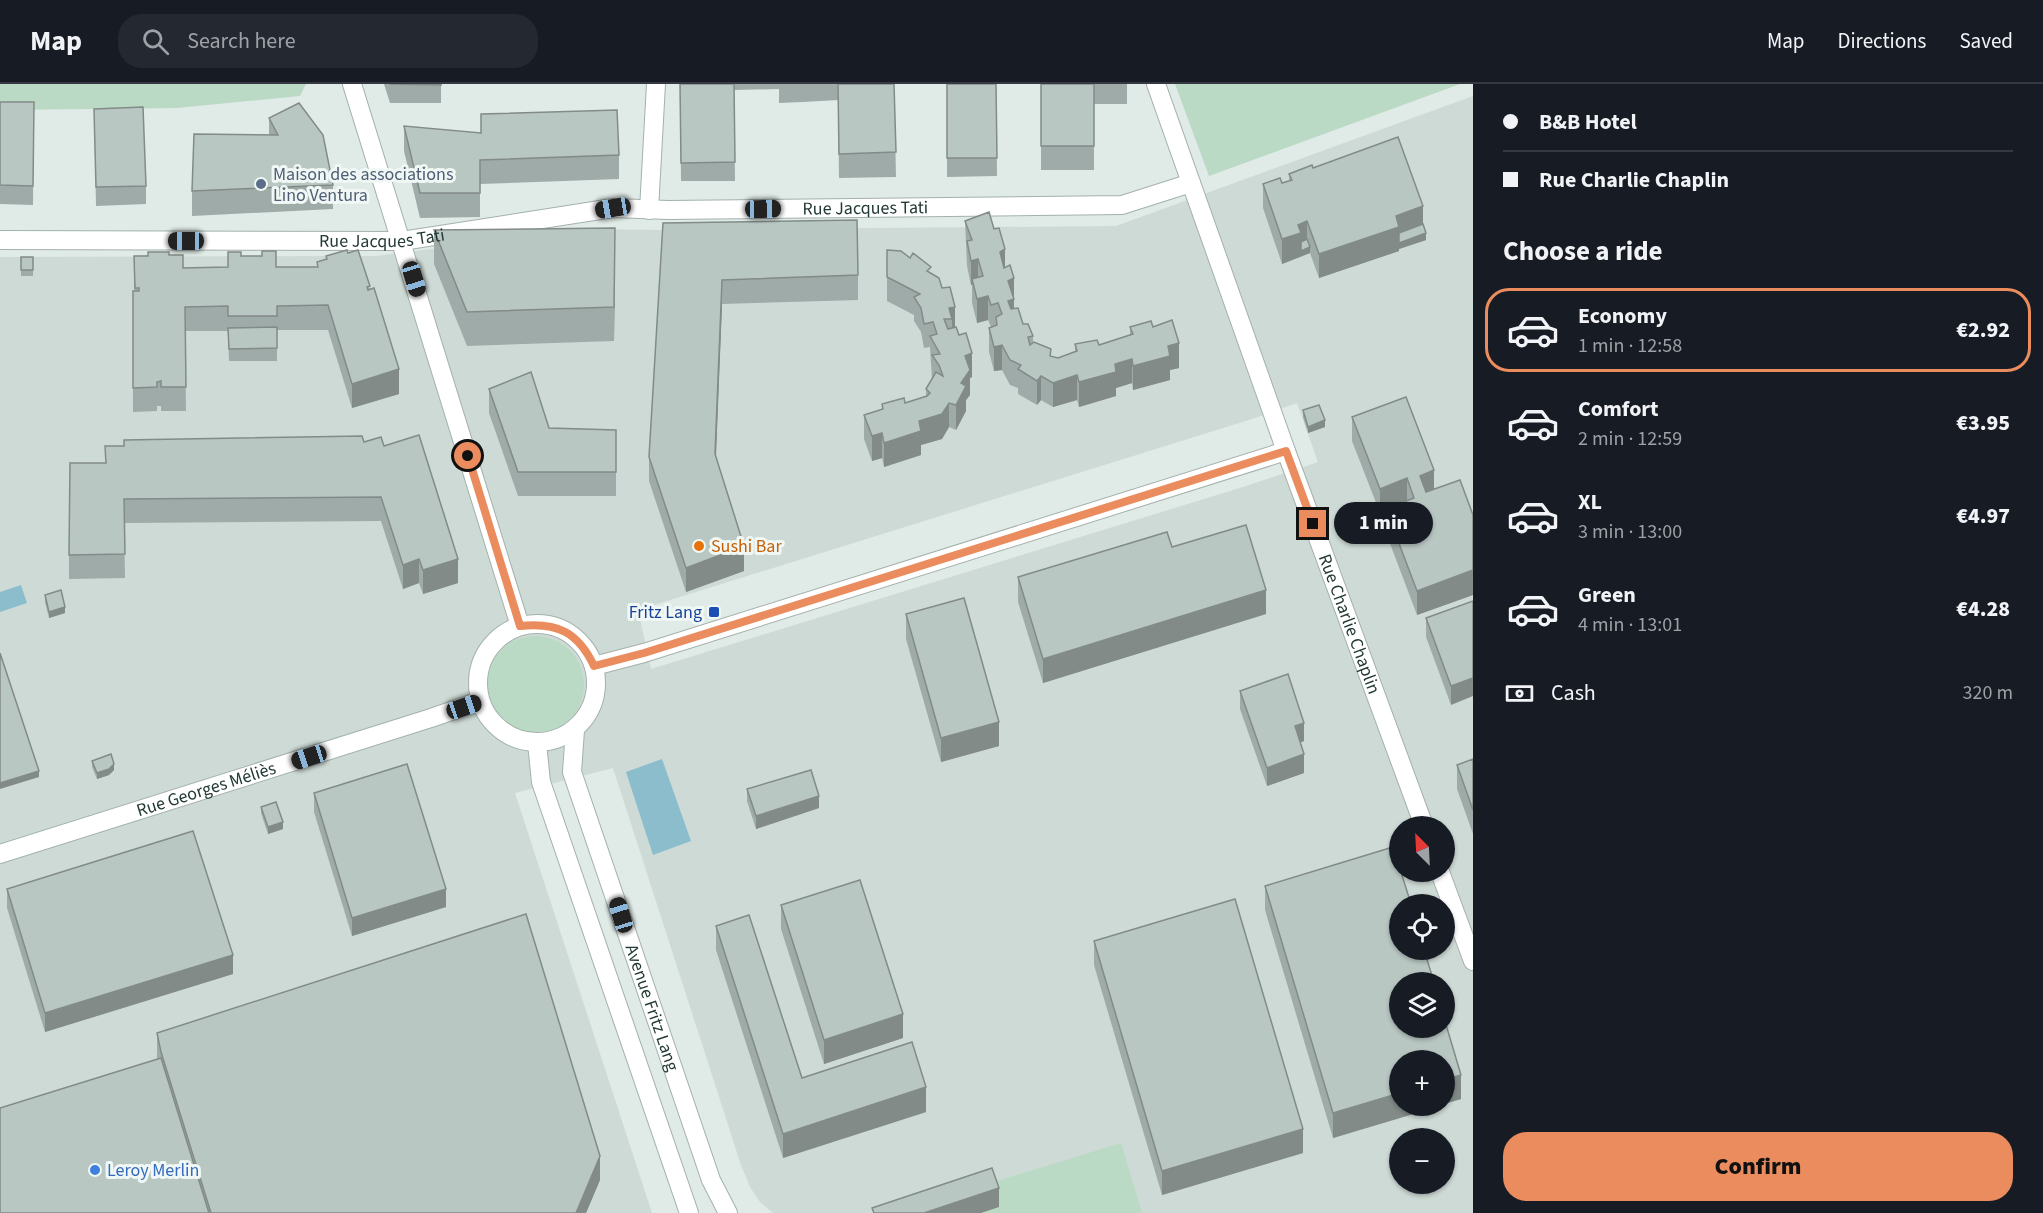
<!DOCTYPE html>
<html lang="en">
<head>
<meta charset="utf-8">
<style>
  :root { --surface:#171b24; --page:#242831; --text:#f1f3f6; --muted:#9ea1a6; --line:#363941; --accent:#ea8c5e }
  body { margin:0; font-family:"Source Sans 3",sans-serif; background:var(--page); color:var(--text); height:100vh; display:flex; flex-direction:column; font-size:22px; white-space:nowrap }
  * { box-sizing:border-box; margin:0 }
  p { font-size:20px; color:var(--muted) }
  .icon { flex:none; width:33px; height:33px; fill:none; stroke:currentColor; stroke-width:2; stroke-linecap:round; stroke-linejoin:round }
  .map { position:relative; flex:1; overflow:hidden }
  .side { display:flex; flex-direction:column; background:var(--surface); width:570px }
  .side>* { flex:none }
  .hud { display:grid; align-content:center; height:132px; padding:0 30px; background:var(--surface) }
  .needle { width:39px; rotate:336deg }
  .tools { position:absolute; left:1389px; top:732px; display:grid; gap:12px }
  .tools a { display:grid; place-items:center; width:66px; height:66px; border-radius:50%; background:var(--surface); box-shadow:0 2px 4px #0004; font-size:30px }
  .end { position:absolute; width:27px; height:27px; margin:-14px; border:8px solid #ea8c5e; background:#111; box-shadow:0 0 0 3px #111 }
  .from { border-radius:50% }
  .bubble { position:absolute; height:42px; border-radius:21px; background:var(--surface); box-shadow:0 2px 4px #0004; font-size:20px; font-weight:800; line-height:42px; text-align:center }
  .car { position:absolute; width:18px; height:36px; margin:-18px -9px; border-radius:8px; box-shadow:0 0 4px 2px #0007; background:linear-gradient(#222 24%,#8ab4d8 0 40%,#222 0 76%,#8ab4d8 0 86%,#222 0) }
  .hud b { display:flex; align-items:center; gap:21px; height:57px; font-size:22px }
  .hud b+b { border-top:2px solid var(--line) }
  .hud i { width:15px; height:15px; background:var(--text) }
  ul { padding:0; list-style:none }
  li { display:flex; align-items:center; gap:18px; height:84px; margin:0 12px 9px; padding:0 18px; border:3px solid transparent; border-radius:24px }
  li div { flex:1 }
  li b { display:block; font-size:22px }
  li em { font-style:normal; font-weight:800 }
  li.selected { border-color:var(--accent) }
  li>.icon { width:54px; height:54px; stroke-width:1.5 }
  h2 { padding:0 30px; font-size:27px; line-height:72px }
  .pay { display:flex; align-items:center; gap:15px; height:66px; padding:0 30px; font-size:22px }
  .pay p { margin-inline-start:auto }
  .primary-button { display:flex; gap:12px; margin-top:auto; padding:12px 30px }
  .primary-button a { flex:1; height:69px; border-radius:24px; background:var(--accent); color:#111; font-size:24px; font-weight:800; line-height:69px; text-align:center }
  header { display:flex; align-items:center; gap:36px; box-sizing:border-box; height:84px; padding:0 30px; background:var(--surface); border-bottom:2px solid var(--line) }
  header strong { font-size:28px }
  nav { display:flex; gap:33px; margin-inline-start:auto; font-size:21px }
  .search { width:420px; height:54px; background:var(--page); display:flex; align-items:center; gap:15px; box-sizing:border-box; padding:0 21px; border-radius:24px; color:var(--muted); font-size:22px }
  main { display:flex; flex:1; min-height:0 }
  .map>svg:first-child { display:block }
  .built { fill:#cedad5; fill-rule:evenodd }
  .green { fill:#badac5 }
  .water { fill:#8bbdcd }
  .lines { fill:none; stroke-linecap:round; stroke-linejoin:round }
  .minor-casing { stroke:#a3b1ad; stroke-width:20 }
  .tertiary-casing { stroke:#a3b1ad; stroke-width:20 }
  .minor { stroke:#fff; stroke-width:18 }
  .tertiary { stroke:#fff; stroke-width:18 }
  .wall { fill:#9faba8 }
  .shaded-wall { fill:#828b88 }
  .building { fill:#b9c7c3; stroke:#828b88; stroke-width:1.5 }
  .route { stroke:#ea8c5e; stroke-width:8 }
  .service-dot { fill:#5c6f8a; stroke:#f0f7f4; stroke-width:2 }
  .food-dot { fill:#e8710a; stroke:#f0f7f4; stroke-width:2 }
  .transit-dot { fill:#1a4fb4; stroke:#f0f7f4; stroke-width:2 }
  .shop-dot { fill:#3f7fe0; stroke:#f0f7f4; stroke-width:2 }
  .labels { text-anchor:middle; dominant-baseline:central; stroke-width:6; stroke-linejoin:round; paint-order:stroke }
  .service-label { font-size:18px; fill:#4e5e75; stroke:#f0f7f4; text-anchor:start }
  .street-label { font-size:18px; fill:#223935; stroke:#f0f7f4 }
  .food-label { font-size:18px; fill:#c56008; stroke:#f0f7f4; text-anchor:start }
  .transit-label { font-size:18px; fill:#164399; stroke:#f0f7f4; text-anchor:end }
  .shop-label { font-size:18px; fill:#366cbe; stroke:#f0f7f4; text-anchor:start }
</style>
</head>
<body>
<header>
<strong>Map</strong>
<div class="search"><svg class="icon" aria-label="search" viewBox="0 0 24 24"><circle cx="10" cy="10" r="6"/><path d="M15 15l6 6"/></svg>Search here</div>
<nav><a>Map</a><a>Directions</a><a>Saved</a></nav>
</header>
<main>
<div class="map">
<svg width="1473" height="1129" viewBox="0 0 1473 1129">
  <rect width="100%" height="100%" fill="#e0eae6"/>
  <path class="built" d="M1473,12V1129H773L760,1118L750,1103L741,1081L613,684L515,709L652,1129H0V173L376,172L589,145L661,146L1116,142ZM1297,319L1318,378L1243,403L651,585L638,526L1252,335ZM1400,742H1444V788H1400ZM1400,820H1444V866H1400ZM1400,898H1444V944H1400ZM1400,976H1444V1022H1400ZM1400,1054H1444V1100H1400Z"/>
  <g class="green">
    <path d="M0,0H306L300,12L177,24L0,26Z"/>
    <path d="M1175,0H1460L1209,92Z"/>
    <circle cx="535" cy="601" r="49"/>
    <path d="M1121,1059L1142,1129H893Z"/>
  </g>
  <g class="water">
    <path d="M21,501L27,519L0,528V508Z"/>
    <path d="M662,675L691,757L653,771L626,688Z"/>
  </g>
  <g class="lines">
    <defs>
      <g id="minor">
        <path d="M1156,0L1286,367"/>
        <path d="M649,126L656,0"/>
        <path id="s1" d="M0,156L402,157L613,124L668,126L1122,121L1191,99"/>
        <path id="s2" d="M0,770L431,634L480,617"/>
      </g>
      <g id="tertiary">
        <path d="M352,0L520,542"/>
        <circle cx="537" cy="599" r="59"/>
        <path id="s3" d="M594,582L644,569L1286,367L1424,742"/>
        <path id="s4" d="M575,646L572,688L711,1096L728,1129"/>
        <path d="M537,659L541,698L689,1129"/>
        <path d="M1440,788L1473,877"/>
      </g>
    </defs>
    <use href="#minor" class="minor-casing"/>
    <use href="#tertiary" class="tertiary-casing"/>
    <use href="#minor" class="minor"/>
    <use href="#tertiary" class="tertiary"/>
  </g>
  <g class="wall">
    <path d="M384,0H441V19H390Z"/>
    <path d="M680,0H894L896,93L839,94L838,16L803,18L779,19V5L734,6L735,97H681Z"/>
    <path d="M947,0H996L997,92L947,93Z"/>
    <path d="M1041,0H1127V20H1094V86H1041Z"/>
    <path d="M0,18H34L33,121L0,120Z"/>
    <path d="M94,25L146,102V120L96,122Z"/>
    <path d="M269,34L333,101V125L192,132V107L269,51Z"/>
    <path d="M404,42L619,71V95L480,100V133L420,134L404,67Z"/>
    <path d="M1313,84L1423,140L1426,156L1399,165V167L1319,194L1310,169L1282,180L1263,124V100L1282,99L1289,97V90Z"/>
    <path d="M965,137L1014,194V225L1023,240L1033,252V259L1051,273L1058,274L1075,267V260L1099,261L1130,251V243H1153L1179,284L1170,286V296L1133,306L1132,299L1116,304V312L1079,323L1077,316L1053,323L1041,316L1037,321L1018,310V304L1010,301L1002,286L994,287L989,268V244L991,243L988,236L977,239L972,219V201H971L967,182Z"/>
    <path d="M663,139L858,191V216L722,220L716,373L744,487L686,508L649,397V373Z"/>
    <path d="M434,146L615,179L614,257L467,262L434,180Z"/>
    <path d="M887,166L931,189L955,243L972,293L970,294V311L966,316V327L956,346L949,343L942,355L921,361V371L884,383L882,374L872,377L864,355V331L882,325V320L905,319L926,312V305L932,295L930,263L924,264L921,248L914,237V231L887,217Z"/>
    <path d="M348,169L370,205L399,310L352,324L328,246H277V277H229L228,247H185L186,327H161V322H157V327L133,328V207H134V172L169,171L183,184L228,183L241,172L276,183H317V178L326,176V172Z"/>
    <rect x="21" y="173" width="12" height="19"/>
    <path d="M489,305L549,344L616,346V412H518L489,329Z"/>
    <path d="M1303,326L1325,343L1308,349L1303,333Z"/>
    <path d="M1352,333L1434,405L1473,431V511L1417,531L1386,449V426L1380,429L1352,357Z"/>
    <path d="M364,358L384,362L458,499L423,510L419,499L403,505L381,437L124,439L125,494L69,495V471L105,379Z"/>
    <path d="M1172,463L1266,530L1043,599L1018,518V493Z"/>
    <path d="M45,511L65,529L49,534L45,518Z"/>
    <path d="M1473,517L1451,621L1426,553V534Z"/>
    <path d="M906,530L999,662L941,678L906,555Z"/>
    <path d="M1240,607L1304,657L1300,659L1304,689L1267,702L1240,625Z"/>
    <path d="M1473,675V750L1457,705V681Z"/>
    <path d="M92,677L114,686L109,691L97,695L92,683Z"/>
    <path d="M747,705L819,724L756,745L747,717Z"/>
    <path d="M314,709L446,823L352,852L314,728Z"/>
    <path d="M261,723L283,745L268,750L261,729Z"/>
    <path d="M1393,763L1400,783V788H1401L1411,820H1400V866H1424L1434,898H1400V944H1444V934L1461,991V1015L1444,1020V976H1400V1022H1440L1333,1054L1265,826V802Z"/>
    <path d="M7,805L233,890L45,948L7,824Z"/>
    <path d="M781,821L903,954L824,980L781,845Z"/>
    <path d="M716,842L802,994L926,1028L783,1074L716,866Z"/>
    <path d="M1094,857L1303,1069L1162,1111L1094,881Z"/>
    <path d="M157,949L600,1096L586,1129H0L157,975Z"/>
  </g>
  <g class="shaded-wall">
    <path d="M1423,122V147L1426,149V156L1399,165V167L1319,194V170L1396,132Z"/>
    <path d="M1307,137V162L1310,163V169L1282,180V155L1298,141Z"/>
    <path d="M615,144V179L614,257V223Z"/>
    <path d="M1005,165V190L1000,168Z"/>
    <path d="M978,175V200L972,195V201H971V177Z"/>
    <path d="M1014,194V240L1008,241V197Z"/>
    <path d="M722,196V220L715,395V370Z"/>
    <path d="M988,212V236L977,239V215Z"/>
    <path d="M955,223V247L952,248V235L949,224Z"/>
    <path d="M1179,259V284L1170,286V296L1133,306V282L1168,262Z"/>
    <path d="M1002,261V286L994,287V263Z"/>
    <path d="M972,269V293L970,294V311L966,316V327L956,346V321L961,299L965,272Z"/>
    <path d="M1132,275V299L1116,304V312L1079,323V298L1115,280Z"/>
    <path d="M399,285V310L352,324V300Z"/>
    <path d="M1077,291V316L1053,323V299Z"/>
    <path d="M1041,292V316L1037,321V297Z"/>
    <path d="M949,319V343L942,355L921,361V371L884,383V359Z"/>
    <path d="M1325,336V343L1308,349V343Z"/>
    <path d="M882,349V374L872,377V352Z"/>
    <path d="M1434,386V411L1420,416V392Z"/>
    <path d="M1407,394V418L1380,429V405Z"/>
    <path d="M744,462V487L686,508V484Z"/>
    <path d="M419,475V499L403,505V481Z"/>
    <path d="M458,475V499L423,510V486Z"/>
    <path d="M1473,486V511L1417,531V507Z"/>
    <path d="M1266,506V530L1043,599V575Z"/>
    <path d="M65,523V529L49,534V528Z"/>
    <path d="M1473,594V612L1451,621V602Z"/>
    <path d="M999,638V662L941,678V654Z"/>
    <path d="M1304,639V657L1295,660V642Z"/>
    <path d="M1304,670V689L1267,702V684Z"/>
    <path d="M114,680V686L109,691L97,695V689Z"/>
    <path d="M39,687V693L0,705V699Z"/>
    <path d="M819,712V724L756,745V732Z"/>
    <path d="M283,738V745L268,750V743Z"/>
    <path d="M446,805V823L352,852V834Z"/>
    <path d="M233,871V890L45,948V929Z"/>
    <path d="M903,930V954L824,980V956Z"/>
    <path d="M1461,991V1015L1444,1020V996Z"/>
    <path d="M926,1003V1028L783,1074V1050Z"/>
    <path d="M1400,1009V1022H1440L1333,1054V1029Z"/>
    <path d="M1303,1045V1069L1162,1111V1087Z"/>
    <path d="M600,1072V1096L586,1129H576Z"/>
    <path d="M999,1104V1123L981,1129H924Z"/>
  </g>
  <g class="building">
    <path d="M390,0H441V1Z"/>
    <path d="M680,0H734L735,78L681,79Z"/>
    <path d="M838,0H894L896,68L839,70Z"/>
    <path d="M947,0H996L997,74H947Z"/>
    <rect x="1041" y="0" width="53" height="62"/>
    <path d="M0,18H34L33,102L0,101Z"/>
    <path d="M299,19L323,51L333,101L192,107L194,50L278,51L269,34Z"/>
    <path d="M143,23L146,102L96,103L94,25Z"/>
    <path d="M617,26L619,71L480,76V109H420L404,42L481,49V30Z"/>
    <path d="M1398,53L1423,122L1396,132L1399,143L1319,170L1307,137L1298,141L1301,149L1282,155L1263,100L1280,94L1282,99L1292,96L1289,90L1312,81L1313,84Z"/>
    <path d="M989,128L994,145L999,144L1005,165L1000,168L1004,184L1010,181L1014,194L1008,197L1014,215L1008,217L1011,225L1018,224L1023,240H1028L1033,252L1028,253L1030,261L1034,258L1051,265L1050,272L1058,274L1077,267L1075,260L1097,256L1099,261L1133,250L1130,243L1151,237L1153,243L1172,236L1179,259L1168,262L1170,272L1133,282L1132,275L1115,280L1116,288L1079,298L1077,291L1053,299L1041,292L1037,297L1018,285L1021,281L1010,276L1002,261L994,263L989,244L997,241L996,233L1002,230L998,219L991,221L988,212L977,215L972,195L983,192L978,175L971,177L967,157L972,156L965,137Z"/>
    <path d="M857,136L858,191L722,196L715,370L744,462L686,484L649,373L663,139Z"/>
    <path d="M1423,140L1426,149L1399,159V149Z"/>
    <path d="M615,144L614,223L467,228L434,146Z"/>
    <path d="M1307,155L1310,163L1301,167V158Z"/>
    <path d="M347,166L348,169L358,166L370,202L367,203L368,206L374,204L399,285L352,300L328,221L277,222V232H228V222L185,223L186,303H161V297L157,298V303L133,304V207H139V204H135L134,172H148V168H169V171H183V184L228,183V168H241V172H262V167H276V183H318L317,178L327,175L326,172Z"/>
    <path d="M887,166L901,167L910,174L913,169L931,183L927,187L939,194L942,204L950,203L955,223L949,224L952,235H944L948,245L956,243L959,251L966,249L972,269L965,272L970,286L961,299L966,302L956,321L949,319L942,330L919,337L921,347L884,359L882,349L872,352L864,331L883,325L882,320L904,314L905,319L927,312L930,309L926,305L936,288L943,292L939,281L932,271L940,270L930,252L937,250L933,238L924,240L921,224L914,213L920,210L887,193Z"/>
    <rect x="21" y="173" width="12" height="13"/>
    <path d="M277,243V264L229,265L228,244Z"/>
    <path d="M531,288L549,344L616,346V388H518L489,305Z"/>
    <path d="M1406,313L1434,386L1420,392L1426,408L1460,396L1473,431V486L1417,507L1386,425L1414,414L1407,394L1380,405L1352,333Z"/>
    <path d="M1319,321L1325,336L1308,343L1303,326Z"/>
    <path d="M419,351L458,475L423,486L419,475L403,481L381,413L124,415L125,470L69,471L70,379H106L105,362H124V356L362,352L364,358L381,353L384,362Z"/>
    <path d="M1246,441L1266,506L1043,575L1018,493L1167,448L1172,463Z"/>
    <path d="M61,506L65,523L49,528L45,511Z"/>
    <path d="M964,514L999,638L941,654L906,530Z"/>
    <path d="M1473,517V594L1451,602L1426,534Z"/>
    <path d="M0,569L39,687L0,699Z"/>
    <path d="M1288,590L1304,639L1295,642L1304,670L1267,684L1240,607Z"/>
    <path d="M111,670L114,680L109,685L97,689L92,677Z"/>
    <path d="M1473,675V726L1457,681Z"/>
    <path d="M407,680L446,805L352,834L314,709Z"/>
    <path d="M811,686L819,712L756,732L747,705Z"/>
    <path d="M276,718L283,738L268,743L261,723Z"/>
    <path d="M193,747L233,871L45,929L7,805Z"/>
    <path d="M1393,763L1400,783V788H1401L1411,820H1400V866H1424L1434,898H1400V944H1444V934L1461,991L1444,996V976H1400V1009L1333,1029L1265,802Z"/>
    <path d="M860,796L903,930L824,956L781,821Z"/>
    <path d="M1235,815L1303,1045L1162,1087L1094,857Z"/>
    <path d="M526,830L600,1072L576,1129H211L161,968L157,949Z"/>
    <path d="M749,831L802,994L912,958L926,1003L783,1050L716,842Z"/>
    <path d="M161,974L209,1129H0V1024Z"/>
    <path d="M992,1084L999,1104L924,1129H874L872,1124Z"/>
  </g>
  <g class="lines">
    <path class="route" d="M468,372L520,542C557,538 578,548 594,582L644,569L1286,367L1313,440"/>
  </g>
  <circle class="service-dot" cx="261" cy="100" r="6"/>
  <circle class="food-dot" cx="699" cy="462" r="6"/>
  <rect class="transit-dot" x="708" y="522" width="12" height="12" rx="3"/>
  <circle class="shop-dot" cx="95" cy="1086" r="6"/>
  <g class="labels">
    <g class="service-label">
      <text x="273" y="90">Maison des associations<tspan x="273" dy="21">Lino Ventura</tspan></text>
    </g>
    <g class="street-label">
      <text stroke="none"><textPath href="#s1" startOffset="868">Rue Jacques Tati</textPath></text>
      <text stroke="none"><textPath href="#s1" startOffset="382">Rue Jacques Tati</textPath></text>
      <text stroke="none"><textPath href="#s3" startOffset="909">Rue Charlie Chaplin</textPath></text>
      <text stroke="none"><textPath href="#s2" startOffset="216">Rue Georges Méliès</textPath></text>
      <text stroke="none"><textPath href="#s4" startOffset="291">Avenue Fritz Lang</textPath></text>
    </g>
    <g class="food-label">
      <text x="711" y="462">Sushi Bar</text>
    </g>
    <g class="transit-label">
      <text x="702" y="528">Fritz Lang</text>
    </g>
    <g class="shop-label">
      <text x="107" y="1086">Leroy Merlin</text>
    </g>
  </g>
</svg>
<div class="tools">
<a><svg class="needle" viewBox="-14 -14 28 28"><path d="M0-13l5 13h-10z" fill="#e53935"/><path d="M0 13l5-13h-10z" fill="#9ea1a6"/></svg></a>
<a><svg class="icon" aria-label="locate" viewBox="0 0 24 24"><circle cx="12" cy="12" r="6"/><path d="M12 2v4M12 18v4M2 12h4M18 12h4"/></svg></a>
<a><svg class="icon" aria-label="layers" viewBox="0 0 24 24"><path d="M12 4l9 5-9 5-9-5zM3 14l9 5 9-5"/></svg></a>
<a>+</a>
<a>−</a>
</div>
<i class="end from" style="left:468px;top:372px"></i>
<i class="end" style="left:1313px;top:440px"></i>
<div class="bubble" style="left:1334px;top:418px;width:99px">1 min</div>
<i class="car" style="left:613px;top:124px;rotate:261deg"></i>
<i class="car" style="left:763px;top:125px;rotate:89deg"></i>
<i class="car" style="left:186px;top:157px;rotate:270deg"></i>
<i class="car" style="left:414px;top:195px;rotate:163deg"></i>
<i class="car" style="left:464px;top:623px;rotate:71deg"></i>
<i class="car" style="left:309px;top:673px;rotate:252deg"></i>
<i class="car" style="left:621px;top:831px;rotate:343deg"></i>
</div>
<section class="side">
<div class="hud">
<b><i class="from"></i>B&amp;B Hotel</b>
<b><i></i>Rue Charlie Chaplin</b>
</div>
<h2>Choose a ride</h2>
<ul>
<li class="selected"><svg class="icon" aria-label="car" viewBox="0 0 24 24"><path d="M5 17H2v-5l4-1 3-4h7l3 4 3 1v5h-3M9 17h6M6 11h13"/><circle cx="7" cy="17" r="2"/><circle cx="17" cy="17" r="2"/></svg><div><b>Economy</b><p>1 min · 12:58</p></div><em>€2.92</em></li>
<li><svg class="icon" aria-label="car" viewBox="0 0 24 24"><path d="M5 17H2v-5l4-1 3-4h7l3 4 3 1v5h-3M9 17h6M6 11h13"/><circle cx="7" cy="17" r="2"/><circle cx="17" cy="17" r="2"/></svg><div><b>Comfort</b><p>2 min · 12:59</p></div><em>€3.95</em></li>
<li><svg class="icon" aria-label="car" viewBox="0 0 24 24"><path d="M5 17H2v-5l4-1 3-4h7l3 4 3 1v5h-3M9 17h6M6 11h13"/><circle cx="7" cy="17" r="2"/><circle cx="17" cy="17" r="2"/></svg><div><b>XL</b><p>3 min · 13:00</p></div><em>€4.97</em></li>
<li><svg class="icon" aria-label="car" viewBox="0 0 24 24"><path d="M5 17H2v-5l4-1 3-4h7l3 4 3 1v5h-3M9 17h6M6 11h13"/><circle cx="7" cy="17" r="2"/><circle cx="17" cy="17" r="2"/></svg><div><b>Green</b><p>4 min · 13:01</p></div><em>€4.28</em></li>
</ul>
<div class="pay"><svg class="icon" aria-label="cash" viewBox="0 0 24 24"><path d="M3 7h18v10H3z"/><circle cx="12" cy="12" r="2"/></svg>Cash<p>320 m</p></div>
<div class="primary-button"><a>Confirm</a></div>
</section>
</main>
</body>
</html>
